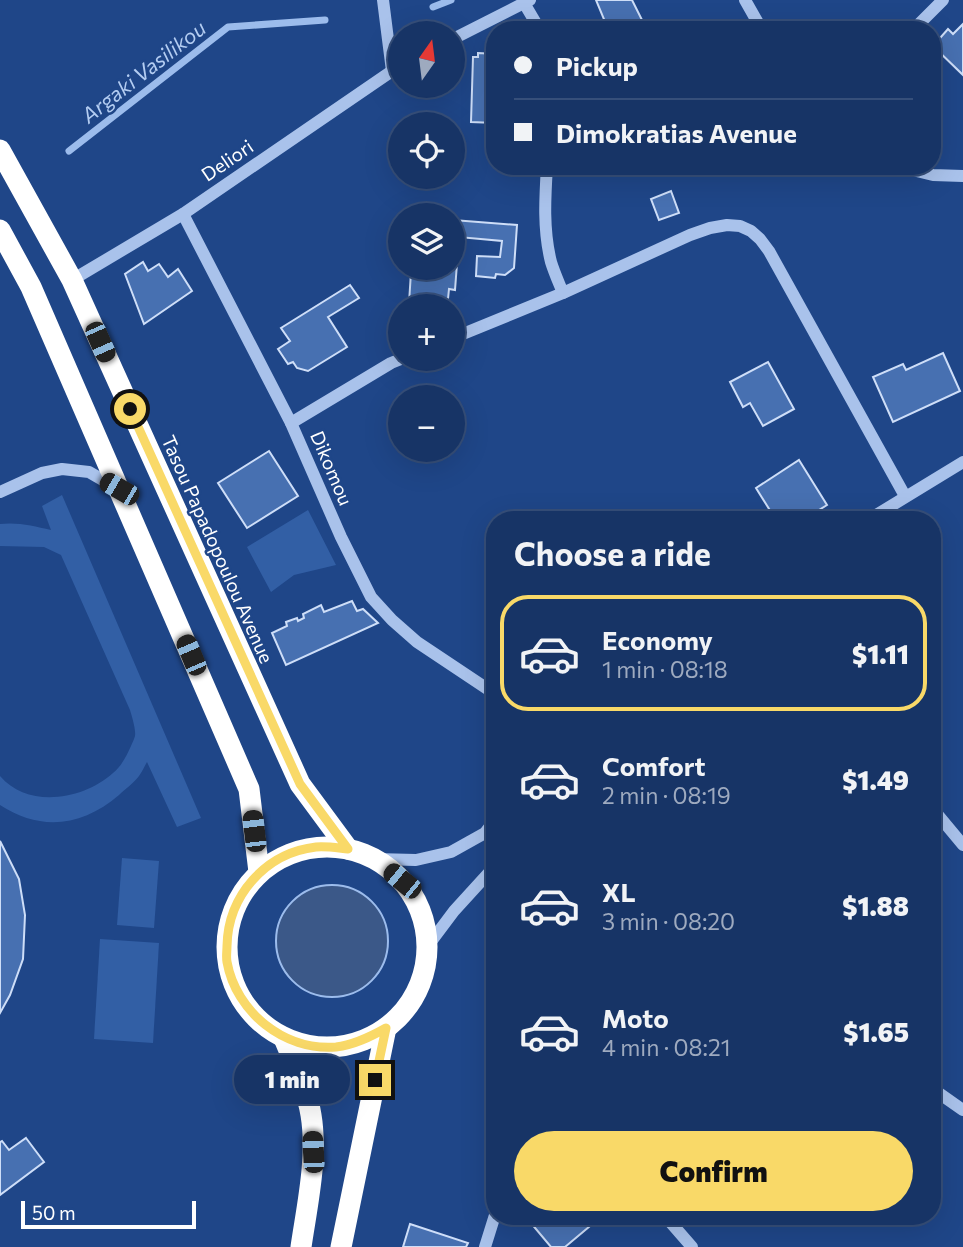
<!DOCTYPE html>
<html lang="en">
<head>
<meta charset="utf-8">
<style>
  :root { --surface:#173466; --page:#203c6c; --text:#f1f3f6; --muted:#9eaabf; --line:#364f7a; --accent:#f9d968 }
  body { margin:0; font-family:Commissioner,sans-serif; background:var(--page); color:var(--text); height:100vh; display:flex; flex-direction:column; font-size:26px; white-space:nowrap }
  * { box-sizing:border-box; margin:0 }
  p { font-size:23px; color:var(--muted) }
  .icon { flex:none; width:38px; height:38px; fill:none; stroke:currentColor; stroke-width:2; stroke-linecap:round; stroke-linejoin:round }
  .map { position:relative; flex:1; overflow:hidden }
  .drawer { position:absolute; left:486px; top:511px; width:455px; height:714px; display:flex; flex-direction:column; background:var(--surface); border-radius:28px; box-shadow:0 7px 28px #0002,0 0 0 2px var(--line) }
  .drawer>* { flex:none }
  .top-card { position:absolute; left:486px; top:21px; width:455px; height:154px; border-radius:28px; box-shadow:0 7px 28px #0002,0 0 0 2px var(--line); display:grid; align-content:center; height:154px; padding:0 28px; background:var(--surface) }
  .needle { width:46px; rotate:14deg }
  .controls { position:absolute; left:388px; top:21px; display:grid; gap:14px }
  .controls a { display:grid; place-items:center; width:77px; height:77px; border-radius:50%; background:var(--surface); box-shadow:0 7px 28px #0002,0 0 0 2px var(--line); font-size:35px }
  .scale { position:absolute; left:21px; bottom:18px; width:175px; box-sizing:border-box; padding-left:7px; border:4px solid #fff; border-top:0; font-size:19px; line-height:24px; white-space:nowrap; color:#fff; -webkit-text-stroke:5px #1f4688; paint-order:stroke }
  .end { position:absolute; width:32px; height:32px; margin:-16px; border:9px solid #f9d968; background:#111; box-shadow:0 0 0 4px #111 }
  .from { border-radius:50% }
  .bubble { position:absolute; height:49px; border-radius:24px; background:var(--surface); box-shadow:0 7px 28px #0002,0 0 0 2px var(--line); font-size:23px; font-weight:800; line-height:49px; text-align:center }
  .car { position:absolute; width:21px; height:42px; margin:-21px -10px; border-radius:9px; box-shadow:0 0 5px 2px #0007; background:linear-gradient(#222 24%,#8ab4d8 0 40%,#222 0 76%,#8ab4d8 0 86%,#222 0) }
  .top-card b { display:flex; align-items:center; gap:24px; height:66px; font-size:26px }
  .top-card b+b { border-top:2px solid var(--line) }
  .top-card i { width:18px; height:18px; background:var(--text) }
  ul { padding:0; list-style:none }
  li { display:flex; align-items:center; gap:21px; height:116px; margin:0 14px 10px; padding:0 14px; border:4px solid transparent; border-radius:28px }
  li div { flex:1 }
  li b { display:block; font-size:26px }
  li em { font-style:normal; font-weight:800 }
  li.active { border-color:var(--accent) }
  li>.icon { width:63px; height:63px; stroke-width:1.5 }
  h2 { padding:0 28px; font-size:32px; line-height:84px }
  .primary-button { display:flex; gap:14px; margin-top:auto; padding:14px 28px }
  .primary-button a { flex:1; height:80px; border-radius:42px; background:var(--accent); color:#111; font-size:28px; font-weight:800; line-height:80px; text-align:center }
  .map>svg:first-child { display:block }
  .green { fill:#325fa5 }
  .water { fill:#3b5888; stroke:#9cbcec; stroke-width:2 }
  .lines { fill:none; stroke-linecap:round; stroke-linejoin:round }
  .stream { stroke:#9cbcec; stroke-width:7 }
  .building { fill:#4770b1; stroke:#cedef8; stroke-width:2 }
  .minor { stroke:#a9c2eb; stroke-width:12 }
  .highway { stroke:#fff; stroke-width:21 }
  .route { stroke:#f9d968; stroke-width:9 }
  .labels { text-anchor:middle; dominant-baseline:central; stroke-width:5; stroke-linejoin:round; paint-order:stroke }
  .street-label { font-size:19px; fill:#fff; stroke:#1f4688 }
  .water-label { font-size:21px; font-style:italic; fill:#b4cdf2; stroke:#1f4688 }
</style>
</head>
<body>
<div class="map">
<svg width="963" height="1247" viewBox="0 0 963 1247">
  <rect width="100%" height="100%" fill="#1f4688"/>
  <g class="green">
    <path d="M62,495L201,818L177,827L147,762C144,767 142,772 139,776C134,783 125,789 119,795C83,826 41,832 0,805V776C28,809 83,800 113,773C121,767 127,755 131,746C132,743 134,740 135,736C136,729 132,717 130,710L61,555L44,547L0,546V524C18,522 34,526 51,530L42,506Z"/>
    <path d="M308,510L336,565L294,575L271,592L247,547Z"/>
    <path d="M122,858L159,861L154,928L117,925Z"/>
    <path d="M100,939L159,943L153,1043L94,1039Z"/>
  </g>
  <circle class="water" cx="332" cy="941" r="56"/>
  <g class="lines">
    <g class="stream">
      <path d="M433,7L451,0"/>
      <path d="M69,151L228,27L325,20"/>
    </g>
  </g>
  <g class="building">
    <path d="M596,0H632L647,30H594L606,24Z"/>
    <path d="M963,24V75L933,46L948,29L953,34Z"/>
    <path d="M478,53L495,54V123L471,122L473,57H478Z"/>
    <path d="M671,191L679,213L659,220L651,199Z"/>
    <path d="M418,212L449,214V215H418Z"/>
    <path d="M453,220L517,225L514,268L505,275L496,274L495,278L476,276L477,256L500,257L502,241L459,237L455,290L449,289L448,299L434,298V306L409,303L411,272L432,273L433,268H453Z"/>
    <path d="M143,262L148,271L159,264L168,277L178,269L192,291L144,324L125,274Z"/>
    <path d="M350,285L359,298L328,317L347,347L308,371L297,368L293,362L288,364L278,349L290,341L281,328Z"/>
    <path d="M943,353L960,391L893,422L873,377L903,364L906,370Z"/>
    <path d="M768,362L794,409L763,426L750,403L743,407L730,382Z"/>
    <path d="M269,451L298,496L247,528L218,483Z"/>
    <path d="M799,460L827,505L803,520H776L756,488Z"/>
    <path d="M352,601L357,611L363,609L378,623L286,665L272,633L287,626L286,622L297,618L298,621L304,618L303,614L321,605L324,612Z"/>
    <path d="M0,841L19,879L25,915L23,959L10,995L0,1013Z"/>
    <path d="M26,1138L44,1162L0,1195V1142L2,1141L9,1150Z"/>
    <path d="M525,1216H602L565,1247H551Z"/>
    <path d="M410,1224L468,1243L466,1247H403Z"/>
  </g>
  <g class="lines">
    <g class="minor">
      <path d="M383,0L392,71"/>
      <path d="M745,0L762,30"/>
      <path d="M524,3L540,30"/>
      <path d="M913,30L943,0"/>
      <path d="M453,39L530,0"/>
      <path d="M547,166C545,198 543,230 551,262C554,272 559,283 563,293"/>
      <path d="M896,166L933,175L963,176"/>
      <path d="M183,214L291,423L341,537L371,597L392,620L417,642L495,694"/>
      <path d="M72,280L183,214L392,71L401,66"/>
      <path d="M453,338L563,293L690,235L710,228L727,225L740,226L751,231L760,239L769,251L905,496"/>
      <path d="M291,423L391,363L401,359"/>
      <path d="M0,492L42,473L62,469L89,472L115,487"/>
      <path d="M868,520L963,462"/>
      <path d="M933,809L963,845"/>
      <path d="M375,859L416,860L451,852L485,833L495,820"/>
      <path d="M427,947L454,911L495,866"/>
      <path d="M933,1089L963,1110"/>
      <path d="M665,1216L692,1247"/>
      <path d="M485,1247L495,1215"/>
    </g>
    <g class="highway">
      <path d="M0,150L72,280L300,784L348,849"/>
      <path d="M0,230L31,287L249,789L259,872"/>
      <circle cx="327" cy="947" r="100"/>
      <path d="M284,1038C294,1063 307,1089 311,1115C318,1157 307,1206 301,1247"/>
      <path d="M341,1247L386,1028"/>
    </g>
  </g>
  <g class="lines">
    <path class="route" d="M130,409L300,784L348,849C338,848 326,846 316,847C265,853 228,896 227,946C227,951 226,957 227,962C236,1012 284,1051 336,1047C354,1045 370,1037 386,1028L375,1080"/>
  </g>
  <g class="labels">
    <g class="street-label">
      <text transform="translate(227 160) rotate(-34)">Deliori</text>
      <text transform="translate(332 468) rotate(67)">Dikomou</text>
      <text transform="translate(218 549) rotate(66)">Tasou Papadopoulou Avenue</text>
    </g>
    <g class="water-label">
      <text transform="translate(143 71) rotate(-38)">Argaki Vasilikou</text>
    </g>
  </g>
</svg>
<div class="controls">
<a><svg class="needle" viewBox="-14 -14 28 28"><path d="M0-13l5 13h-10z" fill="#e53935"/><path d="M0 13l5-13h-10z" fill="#9eaabf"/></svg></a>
<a><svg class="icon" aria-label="locate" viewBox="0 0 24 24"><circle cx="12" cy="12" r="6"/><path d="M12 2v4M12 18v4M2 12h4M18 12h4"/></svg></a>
<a><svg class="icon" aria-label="layers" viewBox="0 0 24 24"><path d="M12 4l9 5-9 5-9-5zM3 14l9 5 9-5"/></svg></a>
<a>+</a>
<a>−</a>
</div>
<div class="scale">50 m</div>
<i class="end from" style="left:130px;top:409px"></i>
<i class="end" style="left:375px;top:1080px"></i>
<div class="bubble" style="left:234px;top:1055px;width:116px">1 min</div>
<i class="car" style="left:100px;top:342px;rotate:156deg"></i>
<i class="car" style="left:119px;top:489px;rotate:300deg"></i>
<i class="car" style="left:191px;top:655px;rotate:337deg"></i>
<i class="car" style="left:254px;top:831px;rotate:353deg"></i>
<i class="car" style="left:402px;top:881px;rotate:309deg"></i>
<i class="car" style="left:313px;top:1152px;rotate:357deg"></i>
<div class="top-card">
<b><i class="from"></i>Pickup</b>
<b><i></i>Dimokratias Avenue</b>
</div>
<section class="drawer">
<h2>Choose a ride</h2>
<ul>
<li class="active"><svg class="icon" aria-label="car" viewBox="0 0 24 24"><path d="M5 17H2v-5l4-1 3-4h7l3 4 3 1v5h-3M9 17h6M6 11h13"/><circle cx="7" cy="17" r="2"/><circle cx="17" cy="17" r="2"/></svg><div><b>Economy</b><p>1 min · 08:18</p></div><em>$1.11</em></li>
<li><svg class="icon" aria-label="car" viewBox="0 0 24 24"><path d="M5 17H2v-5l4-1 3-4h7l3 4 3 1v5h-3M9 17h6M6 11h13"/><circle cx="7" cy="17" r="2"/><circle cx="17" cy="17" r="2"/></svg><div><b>Comfort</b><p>2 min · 08:19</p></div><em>$1.49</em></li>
<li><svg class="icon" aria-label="car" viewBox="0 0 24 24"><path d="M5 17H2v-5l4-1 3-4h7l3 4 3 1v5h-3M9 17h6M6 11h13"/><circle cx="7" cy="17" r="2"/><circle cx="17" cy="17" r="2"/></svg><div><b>XL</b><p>3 min · 08:20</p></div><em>$1.88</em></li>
<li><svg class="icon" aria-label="car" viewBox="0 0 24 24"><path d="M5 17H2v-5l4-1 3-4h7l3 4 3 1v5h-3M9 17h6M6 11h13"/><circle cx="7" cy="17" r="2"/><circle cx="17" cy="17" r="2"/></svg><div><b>Moto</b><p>4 min · 08:21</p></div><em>$1.65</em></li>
</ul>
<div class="primary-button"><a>Confirm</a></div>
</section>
</div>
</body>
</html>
